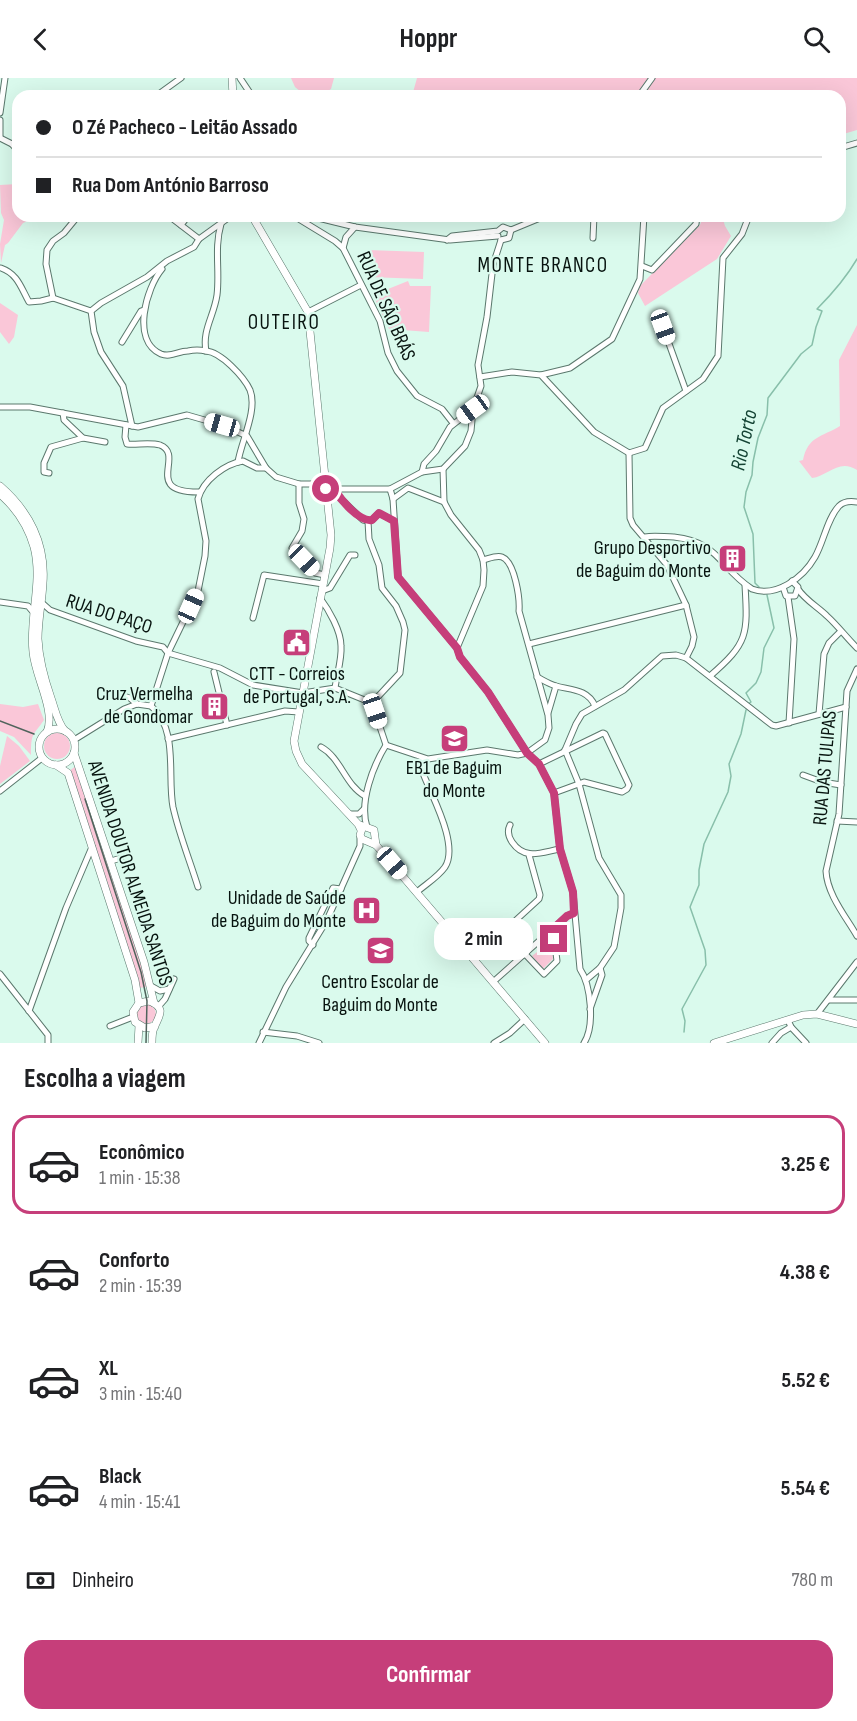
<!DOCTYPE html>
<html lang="pt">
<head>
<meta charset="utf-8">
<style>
  :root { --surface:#fff; --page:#f2f2f2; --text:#202124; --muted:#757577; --line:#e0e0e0; --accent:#c63e7a }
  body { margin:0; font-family:"Sofia Sans Condensed",sans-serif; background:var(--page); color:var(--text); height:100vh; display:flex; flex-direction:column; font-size:22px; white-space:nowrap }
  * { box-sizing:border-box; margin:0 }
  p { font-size:20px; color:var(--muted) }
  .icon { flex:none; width:33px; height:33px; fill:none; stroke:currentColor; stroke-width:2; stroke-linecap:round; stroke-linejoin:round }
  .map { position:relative; height:965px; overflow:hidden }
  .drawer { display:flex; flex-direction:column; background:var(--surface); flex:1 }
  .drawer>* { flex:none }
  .banner { position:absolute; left:12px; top:12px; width:834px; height:132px; border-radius:18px; box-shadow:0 6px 24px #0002; display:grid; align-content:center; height:132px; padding:0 24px; background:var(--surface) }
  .end { position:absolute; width:27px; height:27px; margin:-14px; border:8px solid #c63e7a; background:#fff; box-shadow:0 0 0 3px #fff }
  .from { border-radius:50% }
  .bubble { position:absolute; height:42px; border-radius:18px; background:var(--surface); box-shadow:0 6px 24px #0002; font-size:20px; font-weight:700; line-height:42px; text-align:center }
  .car { position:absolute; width:18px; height:36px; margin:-18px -9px; border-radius:8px; box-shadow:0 0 4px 2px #0007; background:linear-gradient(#fff 24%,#345 0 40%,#fff 0 76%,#345 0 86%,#fff 0) }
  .banner b { display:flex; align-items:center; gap:21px; height:57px; font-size:22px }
  .banner b+b { border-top:2px solid var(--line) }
  .banner i { width:15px; height:15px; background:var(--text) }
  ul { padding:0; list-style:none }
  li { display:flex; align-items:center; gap:18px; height:99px; margin:0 12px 9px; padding:0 12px; border:3px solid transparent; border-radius:18px }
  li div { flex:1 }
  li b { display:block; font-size:22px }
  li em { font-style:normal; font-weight:700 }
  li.active { border-color:var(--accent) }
  li>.icon { width:54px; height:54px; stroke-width:1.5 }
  h2 { padding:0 24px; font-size:27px; line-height:72px }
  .pay { display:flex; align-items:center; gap:15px; height:66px; padding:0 24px; font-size:22px }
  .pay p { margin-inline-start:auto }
  .action { display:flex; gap:12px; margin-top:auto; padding:12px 24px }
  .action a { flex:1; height:69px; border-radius:18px; background:var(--accent); color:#fff; font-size:24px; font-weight:700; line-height:69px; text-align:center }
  header { display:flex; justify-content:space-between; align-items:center; height:78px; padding:0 24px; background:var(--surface); font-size:27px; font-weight:700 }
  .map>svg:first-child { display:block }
  .green { fill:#fac7d8 }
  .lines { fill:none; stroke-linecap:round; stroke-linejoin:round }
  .stream { stroke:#88bfaa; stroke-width:1.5 }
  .minor-casing { stroke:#5b786d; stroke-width:7 }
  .major-casing { stroke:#5b786d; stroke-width:8 }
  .minor { stroke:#fff; stroke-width:5 }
  .major { stroke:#fff; stroke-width:7 }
  .tram { stroke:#50635c; stroke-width:1.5 }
  .route { stroke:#c63e7a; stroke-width:8 }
  .labels { text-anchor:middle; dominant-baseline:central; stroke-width:4.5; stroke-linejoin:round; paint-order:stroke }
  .street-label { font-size:20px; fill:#07130f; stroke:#dafaed }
  .poi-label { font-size:20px; fill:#07130f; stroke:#dafaed; text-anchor:end }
  .neighbourhood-label { font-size:21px; letter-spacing:1.5px; fill:#07130f; stroke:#dafaed }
  .water-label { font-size:21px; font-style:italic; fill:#144334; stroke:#dafaed }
</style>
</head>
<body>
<header><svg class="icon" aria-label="back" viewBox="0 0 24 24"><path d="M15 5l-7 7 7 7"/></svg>Hoppr<svg class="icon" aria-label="search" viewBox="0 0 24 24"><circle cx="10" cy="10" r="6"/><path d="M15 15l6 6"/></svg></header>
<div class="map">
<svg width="857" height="965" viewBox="0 0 857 965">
  <rect width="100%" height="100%" fill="#dafaed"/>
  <g class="green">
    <path d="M291,0H334L331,11L319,18H306L295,9Z"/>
    <path d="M417,0H857V52L840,57V18H412Z"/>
    <path d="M18,106V138H32L30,142L23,145L8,165L5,167L1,185L0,166L4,142L1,135L0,107Z"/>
    <path d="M703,138H722L725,148L731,158L717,181L645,228L638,215L640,208L700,147Z"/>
    <path d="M368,172L424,174L423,201L368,199Z"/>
    <path d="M408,203L410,208H431L429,254L389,251L373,217Z"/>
    <path d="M0,225L18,237L14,259L9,266L0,254Z"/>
    <path d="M857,247V392C839,380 828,398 812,400L799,383L803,382C808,358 822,359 840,348L839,282Z"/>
    <path d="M0,626L23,629L38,626L44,642C33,658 31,654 31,677L14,659L0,653Z"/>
    <circle cx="57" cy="668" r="13"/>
    <path d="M7,658L19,668L30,683L0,706V688Z"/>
    <path d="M76,688L142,887L146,909L139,910L126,864L69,693Z"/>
    <path d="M551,863L553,881L543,891L532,878Z"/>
    <circle cx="146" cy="936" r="10"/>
  </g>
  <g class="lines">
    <g class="stream">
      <path d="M759,509L755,505L753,456L744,429L746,414L752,397L753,384L758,360L767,337L768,320L801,276L812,267L816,249L822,233L817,231C833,215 846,200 857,181"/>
      <path d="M748,626L751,624L746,615L756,605L761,594L764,570L774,550L767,517"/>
      <path d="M684,954L685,943L682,931L706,887L705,872L690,829L699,807V792L704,766L728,714L731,698L729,686L741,656L746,632"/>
    </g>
    <defs>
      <g id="minor">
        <path d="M240,0L252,18"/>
        <path d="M156,18L181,0"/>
        <path d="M639,18L652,0"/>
        <path d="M0,35L5,0"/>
        <path d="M0,42V58"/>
        <path d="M0,60L12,66L18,65"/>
        <path d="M12,66L18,73"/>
        <path d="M840,70L857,65"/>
        <path d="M169,138L199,161"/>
        <path d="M294,138L335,163L343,170"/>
        <path d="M310,138L355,149L450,162L498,158"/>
        <path d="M181,147L188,138"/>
        <path d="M355,149L346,159L343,170L380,243L388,275L397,293L417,318L442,331L453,345"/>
        <path d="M511,152L545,138"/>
        <path d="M593,160L594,138"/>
        <path d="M447,162L452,158L498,153L503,149L511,152"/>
        <path d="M501,162L509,160L511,152"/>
        <path d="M642,188L652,192L696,146L697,138"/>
        <path d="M1,190C18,196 21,210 29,224L41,223L53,220"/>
        <path d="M162,191C146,210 131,263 161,276C171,280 178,273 188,273C193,272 201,272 206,273C221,274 244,299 250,312C258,332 241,364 238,384"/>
        <path d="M53,220L46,186L47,172L53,163L64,155L78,138"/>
        <path d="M53,220L91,233"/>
        <path d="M308,234L361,207"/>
        <path d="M663,249L686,313"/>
        <path d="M122,264L141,233L144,232"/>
        <path d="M206,273C202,252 214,238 217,217C220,193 214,170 221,146"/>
        <path d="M541,297L570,290L612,261L640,201L644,138"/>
        <path d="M480,299L512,294L541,297L594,354L629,375L645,370L663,330L703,301L718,278L723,180L742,156L749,138"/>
        <path d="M0,329H30L138,349L187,337L222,347L247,358L266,390L276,399L299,406H326"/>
        <path d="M63,335L64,342L83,360L105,364"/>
        <path d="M126,347L125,359L127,366C137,367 150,364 160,367C186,377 141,415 200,414"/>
        <path d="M132,348L123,308L101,274L94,254L91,233L101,225L147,199L167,183L194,169L199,161L231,138"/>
        <path d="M629,375L630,440L633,447L667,487L686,527L694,559L692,568L686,580"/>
        <path d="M443,391L444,424L451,437L479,472L483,482L484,492L483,508L457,570"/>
        <path d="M422,394L424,386L436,373L450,349L473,331"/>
        <path d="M49,395L44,394V385L51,369L83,360"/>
        <path d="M299,406V425L304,441L302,453L292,470L315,495L325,497"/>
        <path d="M326,411H390L422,394L443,391L465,368L471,353L473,331L481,308L478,287L487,239L493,187L501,162"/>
        <path d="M334,411L339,419L363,442L368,443"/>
        <path d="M390,411L393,421L398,499L457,570L460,579L488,614L527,675L539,686L554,715L560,771L573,814L580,891C591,907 595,948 584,965"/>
        <path d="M393,421L408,410L444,424"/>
        <path d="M368,443L372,442L379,435L394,443"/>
        <path d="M645,459C654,457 664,459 674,459C720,464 719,490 752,511C776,520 803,500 815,479C824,463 827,441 839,428C844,423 851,423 857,424"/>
        <path d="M783,509L786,518H795L798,509L792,503"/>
        <path d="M798,511C805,522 818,529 827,538C838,548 846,559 857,570"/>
        <path d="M322,513L330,510L350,477H355"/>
        <path d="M788,519L794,561L789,645"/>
        <path d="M320,520C329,532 341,553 341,568C342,581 337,596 335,610"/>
        <path d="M0,524L28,528L34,535"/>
        <path d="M41,524L50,532L136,563L163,569L168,575L220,590L253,607L303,615L335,610L372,625"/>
        <path d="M253,540L264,497L323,506"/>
        <path d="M529,566L686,527"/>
        <path d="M857,591L847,613L839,736L826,793C827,816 846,839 857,858"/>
        <path d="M214,594L227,647"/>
        <path d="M710,598C748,565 748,557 745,507"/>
        <path d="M537,599C543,602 549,606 556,608C571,612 588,611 595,628"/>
        <path d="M120,617L130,620L137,626"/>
        <path d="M548,635L556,608"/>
        <path d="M819,636L824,576L829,565L840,554"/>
        <path d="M168,661L285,633L299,634"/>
        <path d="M74,662L124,631L137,626L151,628"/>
        <path d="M386,667L428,681L487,672L518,677L527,675L545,662L549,650L548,637L519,533C520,521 515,484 502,479C496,477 488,481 483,482"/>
        <path d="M321,669C341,680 345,707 365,718"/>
        <path d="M565,672L576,646L582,636L624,612L662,578L676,577L686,580L772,647L776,648L846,629"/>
        <path d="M565,672L579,706L599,780L621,817V830L614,869L600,890L587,901"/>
        <path d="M539,686L603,655L605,656L629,707L627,711L622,714L584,704L554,715"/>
        <path d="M803,697L822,704L841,707"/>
        <path d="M0,713L42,680"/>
        <path d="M350,736H359L364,731"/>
        <path d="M837,743L857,744"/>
        <path d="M510,747C507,753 508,758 512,764C525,783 542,774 560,771"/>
        <path d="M367,749C359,724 373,688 386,667L372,625L400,595L405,552L403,544L396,528L382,510L379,487L369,461L368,443"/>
        <path d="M111,783L121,780"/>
        <path d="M198,809C190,783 179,756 173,729C167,698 179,651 151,628L168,575L198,513L205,478L206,463L198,421C203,402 225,386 243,383L257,390H266"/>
        <path d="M417,814C426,806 438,799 445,789C458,769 436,726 428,707C424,698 420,691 422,680"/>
        <path d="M515,843L539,821L540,817L529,777"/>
        <path d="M313,867L309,863V860L333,810L341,811"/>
        <path d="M525,876L544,896L557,883L553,851"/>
        <path d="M0,896L48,957V965"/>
        <path d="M493,904L567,838L574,835"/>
        <path d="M151,908L160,913L169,911"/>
        <path d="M829,922H857"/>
        <path d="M158,929L165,921L174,901"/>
        <path d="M590,931L602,897L600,890"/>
        <path d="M29,933L66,830L92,769"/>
        <path d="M817,936L857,884"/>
        <path d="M788,942L791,949L806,965"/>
        <path d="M110,948L133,939"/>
        <path d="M263,954L297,958L319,965"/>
        <path d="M259,965L286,909L327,842L360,768V759"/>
        <path d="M494,965L510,955L525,941"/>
        <path d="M772,965L781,955L791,949"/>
      </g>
      <g id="major">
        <path d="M232,0L233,18"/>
        <path d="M252,138L308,234L331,457L330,470L294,663L296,673L302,686L358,746L361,752"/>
        <path d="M0,408C29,433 46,466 43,505C42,524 38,542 38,561C39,581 44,600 51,620C55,631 57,644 65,653"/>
        <path d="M0,416C16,430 28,448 34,469C43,504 29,539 33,574C35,599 56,632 47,654"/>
        <circle cx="57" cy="669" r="18"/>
        <path d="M74,675L144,884L154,925"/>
        <path d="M56,687L68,695L135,902L139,925"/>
        <path d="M360,747L374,752L376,767L545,965"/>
        <path d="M362,751L360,757L362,761L376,767"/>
        <path d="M138,965L139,948"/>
        <path d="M152,965C152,960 152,954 154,950C158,939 168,930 149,923L139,925L133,934L135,944L145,950L155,948"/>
        <path d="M714,965L803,937L817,936L857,946"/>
      </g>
    </defs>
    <use href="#minor" class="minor-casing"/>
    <use href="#major" class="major-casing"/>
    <use href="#minor" class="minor"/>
    <use href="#major" class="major"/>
    <g class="tram">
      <path d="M0,643L34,656"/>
      <path d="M85,721L141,894L147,923L146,965"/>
    </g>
  </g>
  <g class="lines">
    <path class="route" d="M326,411H334C341,422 359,444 372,442L379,435L394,443L398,499L457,570L460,579L488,614L527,675L539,686L554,715L560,771L573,814L574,835L567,838L553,851L554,861"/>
  </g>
  <defs>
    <symbol id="building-square" viewBox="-11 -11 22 22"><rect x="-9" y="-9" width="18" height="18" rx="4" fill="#c63e7a" stroke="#dafaed"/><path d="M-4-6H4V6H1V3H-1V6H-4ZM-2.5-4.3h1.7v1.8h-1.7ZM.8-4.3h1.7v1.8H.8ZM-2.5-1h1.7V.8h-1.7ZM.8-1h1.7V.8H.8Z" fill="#fff"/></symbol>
    <symbol id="civic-square" viewBox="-11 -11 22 22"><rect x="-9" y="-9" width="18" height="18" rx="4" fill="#c63e7a" stroke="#dafaed"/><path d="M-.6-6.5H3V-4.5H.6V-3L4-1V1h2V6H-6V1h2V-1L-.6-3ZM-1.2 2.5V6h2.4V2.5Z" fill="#fff"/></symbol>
    <symbol id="school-square" viewBox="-11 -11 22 22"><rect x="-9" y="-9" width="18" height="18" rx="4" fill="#c63e7a" stroke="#dafaed"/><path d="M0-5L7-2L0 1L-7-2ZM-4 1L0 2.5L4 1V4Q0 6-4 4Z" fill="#fff"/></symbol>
    <symbol id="hospital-square" viewBox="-11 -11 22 22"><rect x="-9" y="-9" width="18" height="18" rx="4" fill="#c63e7a" stroke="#dafaed"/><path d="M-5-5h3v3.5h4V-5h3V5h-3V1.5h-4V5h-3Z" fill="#fff"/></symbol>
  </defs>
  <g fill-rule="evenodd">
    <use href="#building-square" x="716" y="464" width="33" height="33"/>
    <use href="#civic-square" x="280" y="548" width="33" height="33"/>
    <use href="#building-square" x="198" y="612" width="33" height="33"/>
    <use href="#school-square" x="438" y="644" width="33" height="33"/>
    <use href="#hospital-square" x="350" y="816" width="33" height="33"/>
    <use href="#school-square" x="364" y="856" width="33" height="33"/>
  </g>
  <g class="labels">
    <g class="street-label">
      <text transform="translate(386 228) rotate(66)">RUA DE SÃO BRÁS</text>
      <text transform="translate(109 536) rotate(18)">RUA DO PAÇO</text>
      <text transform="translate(825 690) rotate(-85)">RUA DAS TULIPAS</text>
      <text transform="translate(130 795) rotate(72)">AVENIDA DOUTOR ALMEIDA SANTOS</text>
    </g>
    <g class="poi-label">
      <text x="711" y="470">Grupo Desportivo<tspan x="711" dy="23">de Baguim do Monte</tspan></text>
      <text x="297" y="596" text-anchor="middle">CTT - Correios<tspan x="297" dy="23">de Portugal, S.A.</tspan></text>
      <text x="193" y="616">Cruz Vermelha<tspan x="193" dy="23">de Gondomar</tspan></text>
      <text x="454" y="690" text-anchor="middle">EB1 de Baguim<tspan x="454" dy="23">do Monte</tspan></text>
      <text x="346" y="820">Unidade de Saúde<tspan x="346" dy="23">de Baguim do Monte</tspan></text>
      <text x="380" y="904" text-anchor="middle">Centro Escolar de<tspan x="380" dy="23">Baguim do Monte</tspan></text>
    </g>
    <g class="neighbourhood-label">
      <text x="543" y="187">MONTE BRANCO</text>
      <text x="284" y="244">OUTEIRO</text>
    </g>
    <g class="water-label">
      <text transform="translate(744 362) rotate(-78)">Rio Torto</text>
    </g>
  </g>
</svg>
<i class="end from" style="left:326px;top:411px"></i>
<i class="end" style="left:554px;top:861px"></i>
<div class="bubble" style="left:434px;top:840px;width:99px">2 min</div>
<i class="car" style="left:663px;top:249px;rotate:160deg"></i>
<i class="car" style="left:473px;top:331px;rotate:234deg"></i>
<i class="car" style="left:222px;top:347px;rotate:286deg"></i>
<i class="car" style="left:304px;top:482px;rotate:136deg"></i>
<i class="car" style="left:191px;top:528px;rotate:24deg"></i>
<i class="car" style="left:375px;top:633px;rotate:161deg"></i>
<i class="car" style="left:392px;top:785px;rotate:139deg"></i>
<div class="banner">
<b><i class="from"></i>O Zé Pacheco - Leitão Assado</b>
<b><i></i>Rua Dom António Barroso</b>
</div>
</div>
<section class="drawer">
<h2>Escolha a viagem</h2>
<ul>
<li class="active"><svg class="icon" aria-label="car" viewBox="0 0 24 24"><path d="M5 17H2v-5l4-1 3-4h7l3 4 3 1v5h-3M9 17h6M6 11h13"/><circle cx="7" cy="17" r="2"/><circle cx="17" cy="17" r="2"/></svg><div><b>Econômico</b><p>1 min · 15:38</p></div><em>3.25 €</em></li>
<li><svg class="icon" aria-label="car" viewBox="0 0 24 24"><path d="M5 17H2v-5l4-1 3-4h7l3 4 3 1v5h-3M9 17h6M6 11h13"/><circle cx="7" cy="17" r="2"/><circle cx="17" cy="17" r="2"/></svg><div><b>Conforto</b><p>2 min · 15:39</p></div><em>4.38 €</em></li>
<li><svg class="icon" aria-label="car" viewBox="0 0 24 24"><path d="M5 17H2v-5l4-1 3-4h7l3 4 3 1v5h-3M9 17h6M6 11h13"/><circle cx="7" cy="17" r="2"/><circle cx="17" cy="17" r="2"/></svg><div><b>XL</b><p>3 min · 15:40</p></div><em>5.52 €</em></li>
<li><svg class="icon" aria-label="car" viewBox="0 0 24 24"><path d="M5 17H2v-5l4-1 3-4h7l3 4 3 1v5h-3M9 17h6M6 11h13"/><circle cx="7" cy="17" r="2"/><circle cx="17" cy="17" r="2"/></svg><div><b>Black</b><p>4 min · 15:41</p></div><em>5.54 €</em></li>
</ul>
<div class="pay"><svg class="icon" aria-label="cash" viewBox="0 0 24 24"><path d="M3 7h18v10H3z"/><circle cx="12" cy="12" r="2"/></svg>Dinheiro<p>780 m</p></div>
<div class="action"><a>Confirmar</a></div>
</section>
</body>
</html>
